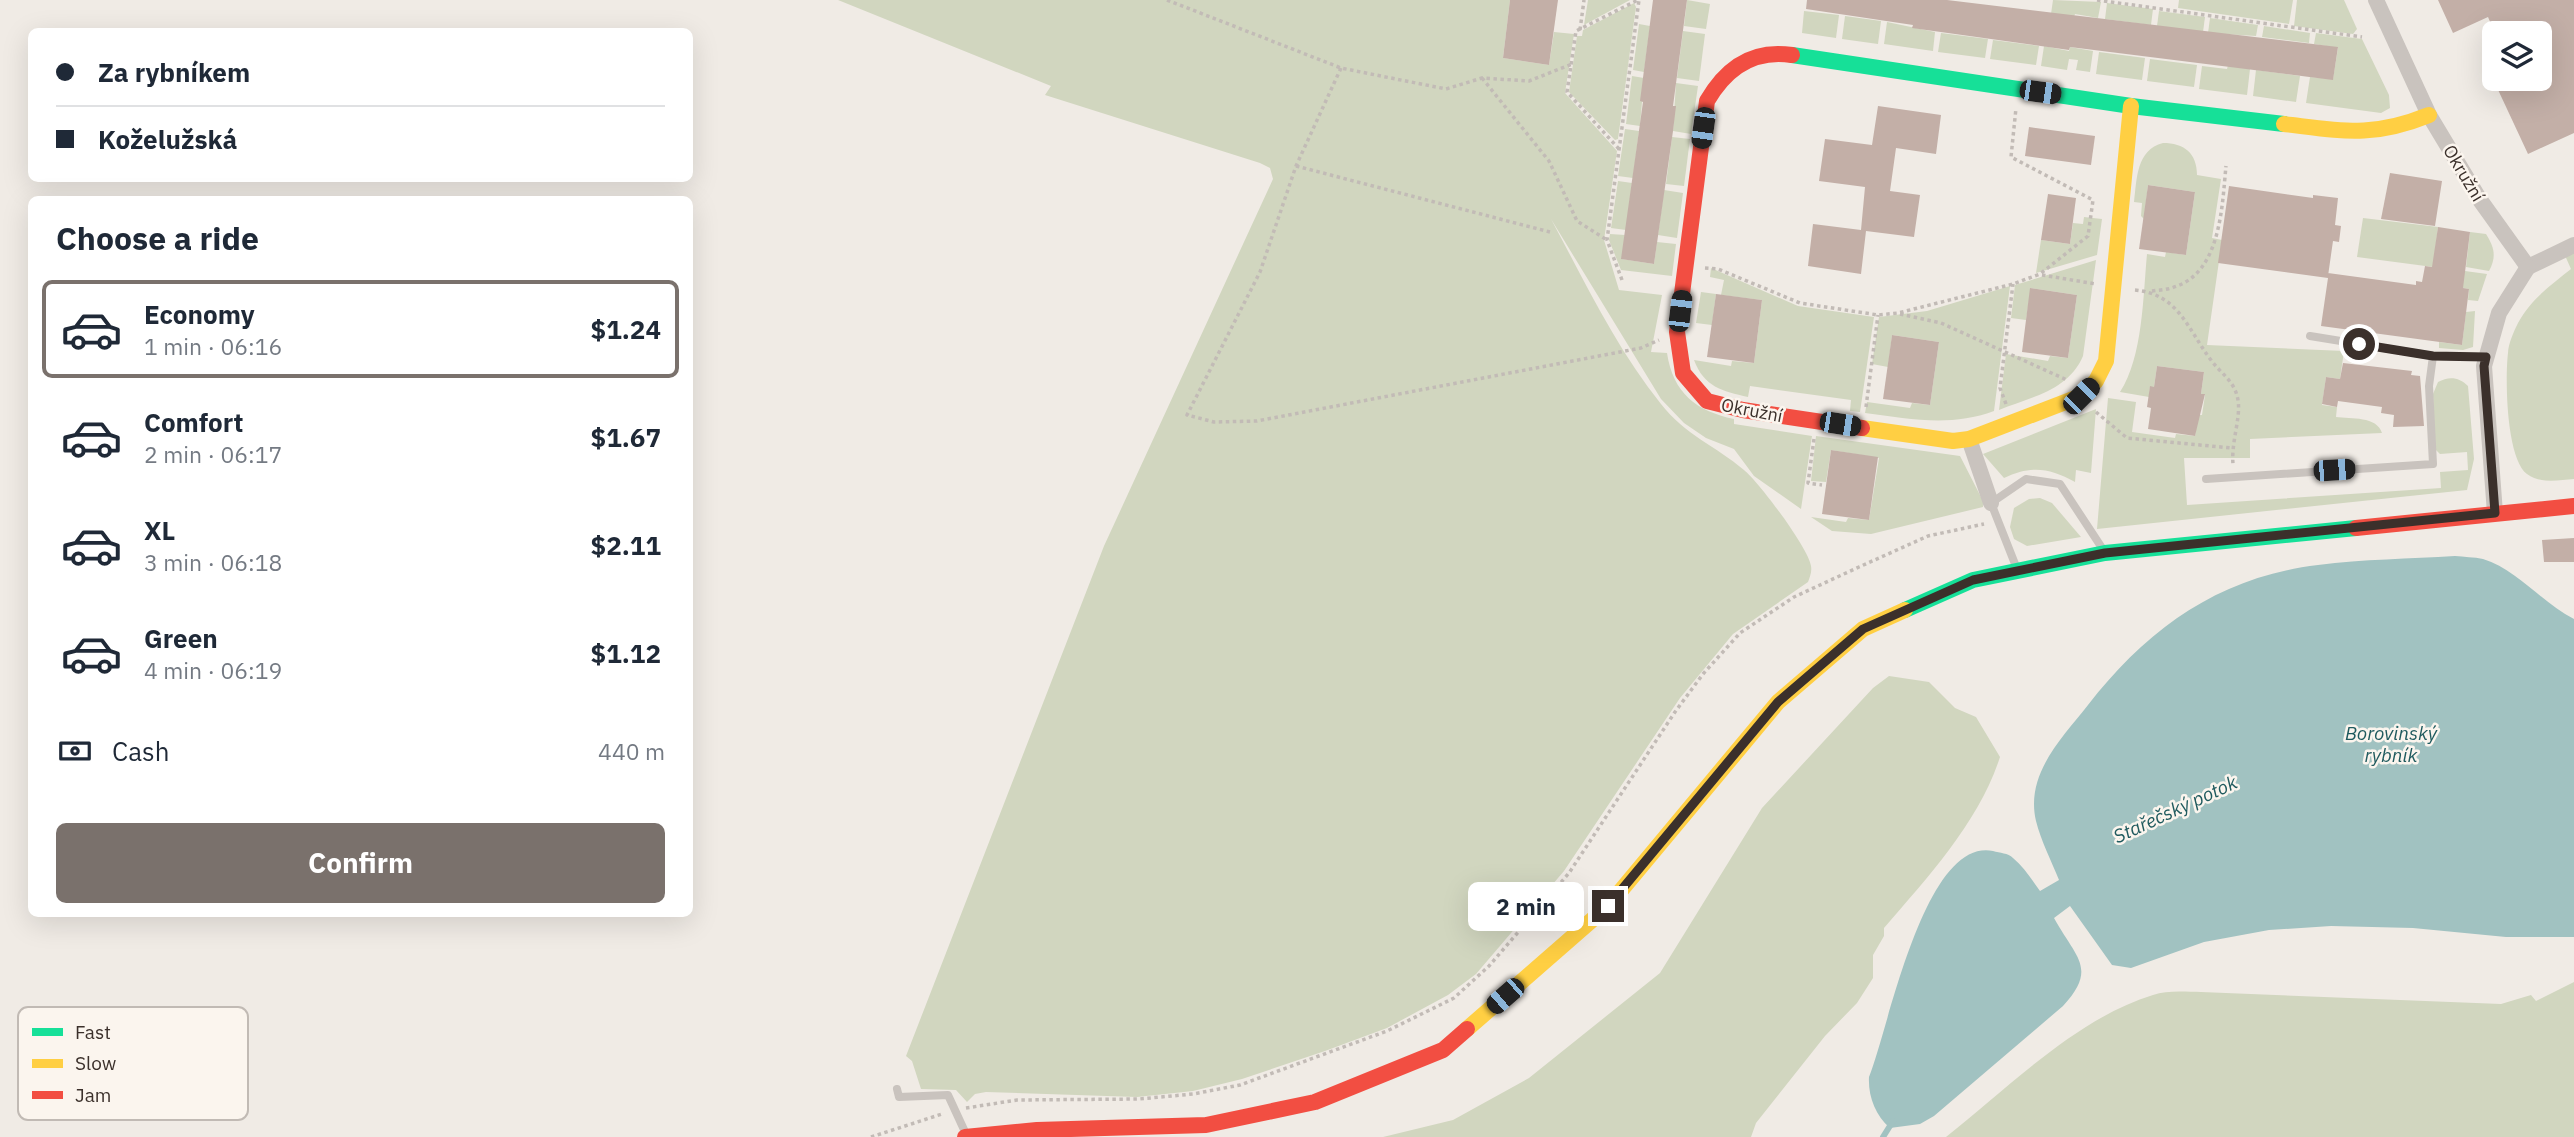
<!DOCTYPE html>
<html lang="en">
<head>
<meta charset="utf-8">
<style>
  :root { --surface:#fff; --page:#f2f2f3; --text:#1f2937; --muted:#747a83; --line:#e0e1e3; --accent:#7a716c }
  body { margin:0; font-family:"IBM Plex Sans",sans-serif; background:var(--page); color:var(--text); height:100vh; display:flex; flex-direction:column; font-size:26px; white-space:nowrap }
  * { box-sizing:border-box; margin:0 }
  p { font-size:23px; color:var(--muted) }
  .icon { flex:none; width:38px; height:38px; fill:none; stroke:currentColor; stroke-width:2; stroke-linecap:round; stroke-linejoin:round }
  .map { position:relative; flex:1; overflow:hidden }
  .panel { position:absolute; left:28px; top:196px; width:665px; height:721px; display:flex; flex-direction:column; background:var(--surface); border-radius:10px; box-shadow:0 7px 28px #0002 }
  .panel>* { flex:none }
  .top-card { position:absolute; left:28px; top:28px; width:665px; height:154px; border-radius:10px; box-shadow:0 7px 28px #0002; display:grid; align-content:center; height:154px; padding:0 28px; background:var(--surface) }
  .buttons { position:absolute; left:2482px; top:21px; display:grid; gap:14px }
  .buttons a { display:grid; place-items:center; width:70px; height:70px; border-radius:10px; background:var(--surface); box-shadow:0 7px 28px #0002; font-size:35px }
  .end { position:absolute; width:32px; height:32px; margin:-16px; border:9px solid #3b302b; background:#fff; box-shadow:0 0 0 4px #fff }
  .from { border-radius:50% }
  .bubble { position:absolute; height:49px; border-radius:10px; background:var(--surface); box-shadow:0 7px 28px #0002; font-size:23px; font-weight:800; line-height:49px; text-align:center }
  .car { position:absolute; width:21px; height:42px; margin:-21px -10px; border-radius:9px; box-shadow:0 0 5px 2px #0007; background:linear-gradient(#222 24%,#8ab4d8 0 40%,#222 0 76%,#8ab4d8 0 86%,#222 0) }
  .top-card b { display:flex; align-items:center; gap:24px; height:66px; font-size:26px }
  .top-card b+b { border-top:2px solid var(--line) }
  .top-card i { width:18px; height:18px; background:var(--text) }
  ul { padding:0; list-style:none }
  li { display:flex; align-items:center; gap:21px; height:98px; margin:0 14px 10px; padding:0 14px; border:4px solid transparent; border-radius:10px }
  li div { flex:1 }
  li b { display:block; font-size:26px }
  li em { font-style:normal; font-weight:800 }
  li.active { border-color:var(--accent) }
  li>.icon { width:63px; height:63px; stroke-width:1.5 }
  h2 { padding:0 28px; font-size:32px; line-height:84px }
  .pay { display:flex; align-items:center; gap:18px; height:77px; padding:0 28px; font-size:26px }
  .pay p { margin-inline-start:auto }
  .action { display:flex; gap:14px; margin-top:auto; padding:14px 28px }
  .action a { flex:1; height:80px; border-radius:10px; background:var(--accent); color:#fff; font-size:28px; font-weight:800; line-height:80px; text-align:center }
  .map>svg:first-child { display:block }
  .green { fill:#d1d6bf }
  .water { fill:#a1c2c1 }
  .lines { fill:none; stroke-linecap:round; stroke-linejoin:round }
  .stream { stroke:#a1c2c1; stroke-width:6 }
  .building { fill:#c3afa7 }
  .path { stroke:#c2bbb6; stroke-width:3.5; stroke-dasharray:3.5 3.5; stroke-linecap:butt }
  .lane { stroke:#c9c3be; stroke-width:8 }
  .street { stroke:#c9c3be; stroke-width:16 }
  .fast { stroke:#16e098; stroke-width:16 }
  .slow { stroke:#ffcf43; stroke-width:16 }
  .jam { stroke:#f24e42; stroke-width:16 }
  .route { stroke:#3b302b; stroke-width:9 }
  .labels { text-anchor:middle; dominant-baseline:central; stroke-width:5; stroke-linejoin:round; paint-order:stroke }
  .street-label { font-size:18px; fill:#3b302b; stroke:#fbf5ee }
  .water-label { font-size:19px; font-style:italic; fill:#1f5a5e; stroke:#fbf5ee }
  .key { fill:#fbf5ee; stroke:#c1bab4; stroke-width:2 }
  .key-label { font-size:19px; fill:#3b302b }
</style>
</head>
<body>
<div class="map">
<svg width="2574" height="1137" viewBox="0 0 2574 1137">
  <rect width="100%" height="100%" fill="#f0ebe5"/>
  <g class="green">
    <path d="M838,0H1510L1503,58L1549,65L1554,32L1574,34L1565,93L1617,151L1604,240L1619,290L1662,295L1651,352L1667,353C1673,393 1696,411 1734,419V424L1812,436L1801,509L1754,476L1734,449L1706,438L1684,423L1661,399L1551,219C1585,282 1616,348 1661,404C1685,435 1716,446 1744,470C1759,482 1809,549 1811,566C1812,572 1810,576 1808,582L1733,634L1680,698L1564,871L1476,974L1448,995L1387,1028L1325,1051L1242,1079L1193,1091L1137,1097L986,1092L975,1094L967,1102L956,1090L921,1089L912,1061L906,1056L1104,546L1273,179L1270,168L1260,163L1045,95L1051,86Z"/>
    <path d="M1588,0H1630L1584,25Z"/>
    <path d="M1687,0L1710,4L1706,29L1684,26Z"/>
    <path d="M2053,0L2101,2L2098,18L2075,14L2074,17L2051,14Z"/>
    <path d="M2179,0H2293L2289,24L2178,8Z"/>
    <path d="M2297,0H2344L2357,29L2353,34L2294,26Z"/>
    <path d="M1634,3L1636,7L1618,139L1615,140L1569,92L1577,36H1582L1583,30Z"/>
    <path d="M2107,3L2153,9L2151,25L2105,19Z"/>
    <path d="M1804,11L1839,15L1836,38L1802,33Z"/>
    <path d="M2159,11L2205,17L2203,32L2157,26Z"/>
    <path d="M1845,16L1881,21L1878,44L1842,39Z"/>
    <path d="M2210,18L2258,25L2256,36L2208,33Z"/>
    <path d="M1887,22L1935,32L1933,51L1884,44Z"/>
    <path d="M1639,24L1650,26L1644,72L1633,70Z"/>
    <path d="M2264,26L2310,33L2309,43L2262,37Z"/>
    <path d="M1683,31L1705,34L1699,81L1677,78Z"/>
    <path d="M1941,33L1988,39L1985,58L1938,52Z"/>
    <path d="M2316,33L2362,39L2389,95L2390,108L2381,113L2306,103L2310,77L2333,79L2338,48L2314,44Z"/>
    <path d="M1993,40L2039,46L2036,65L1990,59Z"/>
    <path d="M2044,46L2069,51L2070,47L2093,51L2090,72L2076,70L2078,60L2069,59L2067,70L2041,66Z"/>
    <path d="M2099,52L2145,58L2142,80L2096,74Z"/>
    <path d="M2150,59L2197,65L2194,87L2147,81Z"/>
    <path d="M2228,65L2250,69L2247,95L2199,89L2202,66L2227,69Z"/>
    <path d="M2256,70L2300,76L2296,102L2253,96Z"/>
    <path d="M1632,76L1644,78L1640,126L1626,124Z"/>
    <path d="M1676,83L1698,86L1691,134L1673,131Z"/>
    <path d="M1625,129L1639,131L1633,178L1618,176Z"/>
    <path d="M1672,137L1690,139L1684,186L1666,184Z"/>
    <path d="M2163,143C2184,143 2197,153 2197,175L2221,179L2212,238L2222,240L2207,345L2344,351L2340,379L2326,377L2322,405L2337,407L2336,417C2351,419 2377,416 2382,433L2250,439V458H2184L2187,505L2441,488L2440,472L2468,470L2467,452L2440,454L2435,449L2433,394L2438,382C2449,376 2459,377 2468,386L2474,459L2467,490L2097,529L2108,398L2136,402L2132,432L2175,438L2176,434L2195,436L2198,415H2202L2205,395L2201,394L2204,372L2157,366L2154,387H2150L2149,397L2120,392C2143,357 2143,296 2147,254L2165,257L2166,252L2186,255L2195,192L2148,185L2144,219L2141,216L2142,203L2134,202C2137,179 2136,150 2163,143Z"/>
    <path d="M1618,181L1632,183L1626,230L1611,228Z"/>
    <path d="M1664,190L1683,193L1677,238L1658,235Z"/>
    <path d="M2084,217L2102,219L2097,255L2036,273L2041,240L2070,244L2073,223L2083,224Z"/>
    <path d="M2363,218L2438,227L2433,267L2357,257Z"/>
    <path d="M2470,232L2486,234C2494,247 2497,256 2489,271L2466,267Z"/>
    <path d="M1610,234L1625,235L1622,259L1654,264L1657,242L1676,244L1672,276L1621,270L1609,240Z"/>
    <path d="M2574,245V479C2559,480 2540,484 2527,474C2506,458 2505,378 2508,353C2508,344 2514,331 2518,323C2531,299 2551,285 2571,269L2563,251Z"/>
    <path d="M2096,260L2083,356C2068,391 2031,397 1999,410L2006,354L2048,361L2050,356L2068,358L2077,295L2031,288L2026,320L2011,318L2015,285Z"/>
    <path d="M1711,268L1798,306L1874,317L1860,412L1850,411L1851,400L1750,386L1748,397C1722,391 1704,387 1694,360L1731,366L1732,361L1754,363L1762,300L1721,295L1724,280L1710,277Z"/>
    <path d="M2465,271L2487,274L2478,301L2468,300L2469,289L2449,286Z"/>
    <path d="M2010,286L1994,411C1951,427 1910,419 1865,413L1867,402L1910,408L1912,403L1930,405L1939,342L1892,335L1888,367L1872,364L1879,317L1927,311Z"/>
    <path d="M1701,292L1716,294L1712,325L1696,323Z"/>
    <path d="M2475,311L2473,347L2463,350L2439,348V342L2462,345L2466,312Z"/>
    <path d="M2096,409L2091,473L2076,470L2075,482C2050,468 2031,465 2004,478L1983,454Z"/>
    <path d="M1816,436L1960,456L1983,501V507L1871,534L1832,531L1811,517L1846,522L1848,518L1869,520L1879,458L1831,450L1826,482L1811,481Z"/>
    <path d="M2040,498L2052,503L2081,537L2027,546L2014,539L2010,527L2014,508L2029,499Z"/>
    <path d="M1889,676L1929,682L1955,708L1976,717L2000,757C1979,822 1928,877 1884,928V936L1873,955V978L1857,1003L1825,1036L1756,1123L1751,1137H1383L1453,1120L1529,1078L1660,973L1762,808L1873,688Z"/>
    <path d="M2574,982V1137H1946C2008,1088 2077,1018 2153,995C2167,990 2186,992 2201,992L2501,1004L2531,995L2536,1001Z"/>
  </g>
  <path class="water" d="M2455,556C2464,557 2474,557 2483,559C2518,570 2542,603 2574,619V937H2506L2413,928L2331,926L2269,930L2204,942L2131,968L2112,965L2070,906L2054,918C2076,958 2098,968 2063,1006L1934,1116L1920,1124L1890,1128C1875,1115 1868,1096 1869,1077C1888,1031 1924,837 1993,851C2000,853 2008,853 2013,858C2024,867 2032,880 2040,891L2059,880C2051,860 2041,841 2036,821C2025,774 2062,738 2088,705C2148,628 2219,577 2318,565C2363,559 2410,559 2455,556Z"/>
  <g class="lines">
    <path class="stream" d="M1883,1137L1893,1121"/>
  </g>
  <g class="building">
    <path d="M1510,0H1558L1549,65L1503,58Z"/>
    <path d="M1653,0H1687L1673,106H1676L1673,131L1654,264L1621,259L1643,102L1640,101Z"/>
    <path d="M1807,0H1947L2338,47L2333,80L2070,47L2069,50L1912,28L1913,25L1806,9Z"/>
    <path d="M2438,0H2574V133L2528,154L2493,79H2539V33H2495L2488,17L2453,33Z"/>
    <path d="M1878,106L1941,115L1936,154L1896,148L1890,191L1920,195L1914,237L1866,231L1861,274L1808,266L1813,224L1861,230L1865,187L1819,181L1825,139L1872,145Z"/>
    <path d="M2029,127L2095,136L2091,165L2025,156Z"/>
    <path d="M2390,173L2442,181L2435,226L2381,219Z"/>
    <path d="M2148,185L2195,192L2186,255L2139,249Z"/>
    <path d="M2229,186L2313,198V195L2338,198L2335,225L2341,226L2339,242L2333,241L2328,276V273L2416,285V281L2422,282L2425,266L2432,267L2438,227L2470,232L2463,288L2469,289L2462,345L2321,326L2328,278L2218,263Z"/>
    <path d="M2048,194L2076,198L2070,244L2041,240Z"/>
    <path d="M2030,288L2077,295L2068,358L2022,352Z"/>
    <path d="M1716,294L1762,300L1754,363L1707,357Z"/>
    <path d="M1892,335L1939,342L1930,405L1883,399Z"/>
    <path d="M2343,363L2412,371L2411,375L2420,376L2424,426L2393,427L2394,415L2381,413L2382,407L2338,401L2337,407L2322,404L2326,377L2340,379Z"/>
    <path d="M2157,366L2204,372L2201,394H2205L2195,436L2148,429L2151,408L2147,407L2150,386L2154,387Z"/>
    <path d="M1831,450L1878,457L1869,520L1822,514Z"/>
    <path d="M2574,538V562H2544L2542,540Z"/>
  </g>
  <g class="lines">
    <g class="path">
      <path d="M1167,0L1341,68L1446,89L1482,78L1529,81L1572,64"/>
      <path d="M2097,0L2362,37"/>
      <path d="M1580,30L1584,0"/>
      <path d="M1341,68L1296,166L1260,272L1187,415L1214,422L1257,421L1641,348L1659,340"/>
      <path d="M1482,78L1549,161L1577,221L1607,240"/>
      <path d="M1619,149L1567,92L1576,31L1638,0"/>
      <path d="M1296,166L1550,232"/>
      <path d="M1705,268L1718,269L1800,303L1878,315L1898,313L2013,284L2040,274L2088,236L2093,200L2011,157L2016,108"/>
      <path d="M2042,275L2096,284"/>
      <path d="M1622,280L1607,240L1639,0"/>
      <path d="M2135,290C2179,294 2188,330 2211,360C2221,374 2235,381 2238,400C2241,418 2231,442 2233,464"/>
      <path d="M2152,291C2159,290 2167,290 2174,287C2221,273 2222,206 2226,166"/>
      <path d="M1900,314L1941,323L2067,380"/>
      <path d="M2006,404L2000,388L2013,284"/>
      <path d="M1866,407L1878,315"/>
      <path d="M2096,412L2127,438L2231,448"/>
      <path d="M1814,439L1808,483L1822,485"/>
      <path d="M966,1108L1017,1100L1139,1099L1193,1094L1240,1085L1387,1031L1454,998L1489,966L1569,873L1675,712L1703,674L1740,633L1794,597L1859,567L1928,536L1984,524"/>
      <path d="M871,1137L942,1114"/>
    </g>
    <g class="lane">
      <path d="M2310,336L2433,356L2486,357"/>
      <path d="M2206,479L2433,464L2429,386L2433,356"/>
      <path d="M2017,569L1991,503L2026,479L2060,484L2104,551"/>
      <path d="M897,1089L899,1097L948,1095L966,1134"/>
    </g>
    <g class="street">
      <path d="M2376,0L2429,115L2480,200L2528,267"/>
      <path d="M2528,267L2574,245"/>
      <path d="M1969,439L1991,503"/>
      <path d="M2495,513L2484,366L2499,313L2528,267"/>
    </g>
    <g class="fast">
      <path d="M1792,55L2131,106L2284,124"/>
      <path d="M1905,610L1973,580L2105,553L2356,528"/>
    </g>
    <g class="slow">
      <path d="M2284,124C2343,131 2372,138 2429,115"/>
      <path d="M1862,428L1953,441L1969,439L2081,396L2096,381L2106,361L2131,106"/>
      <path d="M1467,1029L1608,906L1778,702L1863,629L1905,610"/>
    </g>
    <g class="jam">
      <path d="M1792,55C1753,49 1726,68 1707,101L1677,332L1683,373L1707,401L1743,410L1862,428"/>
      <path d="M2356,528L2574,506"/>
      <path d="M965,1137L1037,1130L1206,1125L1315,1102L1443,1050L1467,1029"/>
    </g>
  </g>
  <g class="lines">
    <path class="route" d="M1608,906L1778,702L1863,629L1973,580L2105,553L2495,513L2484,366L2486,357L2433,356L2359,344"/>
  </g>
  <g class="labels">
    <g class="street-label">
      <text transform="translate(2464 173) rotate(59)">Okružní</text>
      <text transform="translate(1752 410) rotate(11)">Okružní</text>
    </g>
    <g class="water-label">
      <text x="2391" y="733">Borovinský<tspan x="2391" dy="22">rybník</tspan></text>
      <text transform="translate(2175 809) rotate(-25)">Stařečský potok</text>
    </g>
  </g>
  <rect x="18" y="1007" width="230" height="113" rx="10" class="key"/>
  <rect x="32" y="1028" width="31" height="8" fill="#16e098"/>
  <rect x="32" y="1059" width="31" height="9" fill="#ffcf43"/>
  <rect x="32" y="1091" width="31" height="8" fill="#f24e42"/>
  <g class="key-label">
    <text x="75" y="1039">Fast</text>
    <text x="75" y="1070">Slow</text>
    <text x="75" y="1102">Jam</text>
  </g>
</svg>
<div class="buttons">
<a><svg class="icon" aria-label="layers" viewBox="0 0 24 24"><path d="M12 4l9 5-9 5-9-5zM3 14l9 5 9-5"/></svg></a>
</div>
<i class="end from" style="left:2359px;top:344px"></i>
<i class="end" style="left:1608px;top:906px"></i>
<div class="bubble" style="left:1468px;top:882px;width:116px">2 min</div>
<i class="car" style="left:2040px;top:92px;rotate:98deg"></i>
<i class="car" style="left:1703px;top:128px;rotate:188deg"></i>
<i class="car" style="left:1680px;top:311px;rotate:7deg"></i>
<i class="car" style="left:2081px;top:396px;rotate:45deg"></i>
<i class="car" style="left:1840px;top:424px;rotate:99deg"></i>
<i class="car" style="left:2334px;top:470px;rotate:86deg"></i>
<i class="car" style="left:1505px;top:996px;rotate:229deg"></i>
<div class="top-card">
<b><i class="from"></i>Za rybníkem</b>
<b><i></i>Koželužská</b>
</div>
<section class="panel">
<h2>Choose a ride</h2>
<ul>
<li class="active"><svg class="icon" aria-label="car" viewBox="0 0 24 24"><path d="M5 17H2v-5l4-1 3-4h7l3 4 3 1v5h-3M9 17h6M6 11h13"/><circle cx="7" cy="17" r="2"/><circle cx="17" cy="17" r="2"/></svg><div><b>Economy</b><p>1 min · 06:16</p></div><em>$1.24</em></li>
<li><svg class="icon" aria-label="car" viewBox="0 0 24 24"><path d="M5 17H2v-5l4-1 3-4h7l3 4 3 1v5h-3M9 17h6M6 11h13"/><circle cx="7" cy="17" r="2"/><circle cx="17" cy="17" r="2"/></svg><div><b>Comfort</b><p>2 min · 06:17</p></div><em>$1.67</em></li>
<li><svg class="icon" aria-label="car" viewBox="0 0 24 24"><path d="M5 17H2v-5l4-1 3-4h7l3 4 3 1v5h-3M9 17h6M6 11h13"/><circle cx="7" cy="17" r="2"/><circle cx="17" cy="17" r="2"/></svg><div><b>XL</b><p>3 min · 06:18</p></div><em>$2.11</em></li>
<li><svg class="icon" aria-label="car" viewBox="0 0 24 24"><path d="M5 17H2v-5l4-1 3-4h7l3 4 3 1v5h-3M9 17h6M6 11h13"/><circle cx="7" cy="17" r="2"/><circle cx="17" cy="17" r="2"/></svg><div><b>Green</b><p>4 min · 06:19</p></div><em>$1.12</em></li>
</ul>
<div class="pay"><svg class="icon" aria-label="cash" viewBox="0 0 24 24"><path d="M3 7h18v10H3z"/><circle cx="12" cy="12" r="2"/></svg>Cash<p>440 m</p></div>
<div class="action"><a>Confirm</a></div>
</section>
</div>
</body>
</html>
